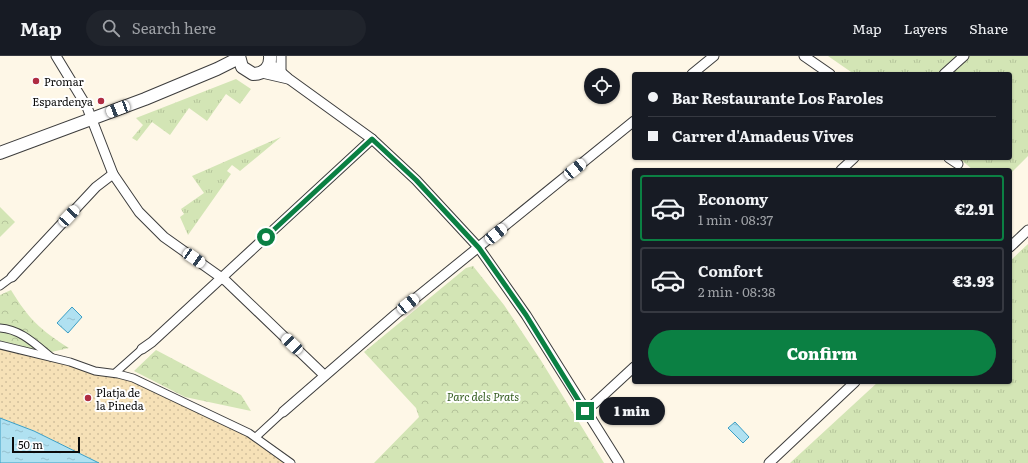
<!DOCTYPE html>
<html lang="en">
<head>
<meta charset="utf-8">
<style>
  :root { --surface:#171b24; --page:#20242c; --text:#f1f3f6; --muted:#9ea1a6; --line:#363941; --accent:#0b8043 }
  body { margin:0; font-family:Literata,serif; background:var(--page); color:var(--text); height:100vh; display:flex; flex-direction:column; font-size:15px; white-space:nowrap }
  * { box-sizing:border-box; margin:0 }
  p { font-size:13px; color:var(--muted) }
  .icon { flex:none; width:22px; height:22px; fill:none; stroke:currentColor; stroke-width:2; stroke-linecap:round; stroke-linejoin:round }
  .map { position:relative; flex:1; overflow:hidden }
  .panel { position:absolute; left:632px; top:112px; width:380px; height:216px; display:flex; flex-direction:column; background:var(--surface); border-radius:4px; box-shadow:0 1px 3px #0004 }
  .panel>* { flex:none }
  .hud { position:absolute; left:632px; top:16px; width:380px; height:88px; border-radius:4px; box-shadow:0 1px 3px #0004; display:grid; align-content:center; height:88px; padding:0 16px; background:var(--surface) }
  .controls { position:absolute; left:584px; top:12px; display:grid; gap:8px }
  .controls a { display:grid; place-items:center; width:36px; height:36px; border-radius:50%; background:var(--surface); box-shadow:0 1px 3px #0004; font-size:20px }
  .scale { position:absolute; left:12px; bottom:10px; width:68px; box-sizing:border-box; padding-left:4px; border:2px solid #0a0a0a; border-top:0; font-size:11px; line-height:14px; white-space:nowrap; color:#0a0a0a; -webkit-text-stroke:3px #fff; paint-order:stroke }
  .end { position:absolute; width:18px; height:18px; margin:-9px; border:5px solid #0b8043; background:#fff; box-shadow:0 0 0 2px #fff }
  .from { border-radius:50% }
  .bubble { position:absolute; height:28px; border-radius:14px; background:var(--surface); box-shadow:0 1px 3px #0004; font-size:13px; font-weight:800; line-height:28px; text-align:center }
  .car { position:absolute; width:12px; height:24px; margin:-12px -6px; border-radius:5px; box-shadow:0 0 3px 1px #0007; background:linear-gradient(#fff 24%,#345 0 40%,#fff 0 76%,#345 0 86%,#fff 0) }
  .hud b { display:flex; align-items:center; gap:14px; height:38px; font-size:15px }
  .hud b+b { border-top:1px solid var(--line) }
  .hud i { width:10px; height:10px; background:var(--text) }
  ul { padding:7px 0 0; list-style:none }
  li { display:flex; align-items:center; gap:12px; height:66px; margin:0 8px 6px; padding:0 8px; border:2px solid var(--line); border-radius:4px }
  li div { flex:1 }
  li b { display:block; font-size:15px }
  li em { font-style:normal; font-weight:800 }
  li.on { border-color:var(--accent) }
  li>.icon { width:36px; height:36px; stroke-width:1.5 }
  .button { display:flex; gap:8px; margin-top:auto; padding:8px 16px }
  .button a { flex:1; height:46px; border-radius:24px; background:var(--accent); color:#fff; font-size:16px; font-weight:800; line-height:46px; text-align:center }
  header { display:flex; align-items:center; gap:24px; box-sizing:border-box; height:56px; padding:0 20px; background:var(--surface); border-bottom:1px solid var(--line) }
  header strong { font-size:19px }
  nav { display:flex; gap:22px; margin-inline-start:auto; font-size:14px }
  .search { width:280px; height:36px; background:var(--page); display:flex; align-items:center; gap:10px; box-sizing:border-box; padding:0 14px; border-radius:22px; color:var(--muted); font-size:15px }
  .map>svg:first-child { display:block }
  .grass { fill:url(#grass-tufts) }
  .sand { fill:url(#sand-dots) }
  .park { fill:url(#park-crowns) }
  .water { fill:url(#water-ripples); stroke:#3b9ec4 }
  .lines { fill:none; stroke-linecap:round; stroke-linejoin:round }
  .pedestrian-casing { stroke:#3d3d3d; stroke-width:9 }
  .minor-casing { stroke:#3d3d3d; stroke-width:11 }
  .tertiary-casing { stroke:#3d3d3d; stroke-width:14 }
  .pedestrian { stroke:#fff; stroke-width:7 }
  .minor { stroke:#fff; stroke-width:9 }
  .tertiary { stroke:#fff; stroke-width:12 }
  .route { stroke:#0b8043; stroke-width:5 }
  .poi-dot { fill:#af2c42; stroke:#fff; stroke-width:1.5 }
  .labels { text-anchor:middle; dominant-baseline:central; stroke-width:4; stroke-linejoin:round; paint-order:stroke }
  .poi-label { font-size:11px; fill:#0a0a0a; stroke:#fff; text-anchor:start }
  .park-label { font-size:11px; font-style:italic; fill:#335c1f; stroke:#fff }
</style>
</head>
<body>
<header>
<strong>Map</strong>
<div class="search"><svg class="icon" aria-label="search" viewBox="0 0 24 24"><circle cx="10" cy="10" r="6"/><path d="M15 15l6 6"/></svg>Search here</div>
<nav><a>Map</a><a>Layers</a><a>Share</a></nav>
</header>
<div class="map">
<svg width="1028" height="407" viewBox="0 0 1028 407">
  <defs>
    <pattern id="grass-tufts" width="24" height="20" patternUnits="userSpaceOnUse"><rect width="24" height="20" fill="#d3e5b5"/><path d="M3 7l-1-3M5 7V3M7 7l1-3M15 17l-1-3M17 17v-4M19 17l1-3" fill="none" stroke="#b4c39a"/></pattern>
    <pattern id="sand-dots" width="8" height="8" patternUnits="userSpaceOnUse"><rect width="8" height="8" fill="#f6e1b7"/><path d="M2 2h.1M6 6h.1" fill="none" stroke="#d2c09c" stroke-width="1.8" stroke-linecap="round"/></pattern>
    <pattern id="park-crowns" width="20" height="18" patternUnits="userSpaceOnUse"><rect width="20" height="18" fill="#d3e5b5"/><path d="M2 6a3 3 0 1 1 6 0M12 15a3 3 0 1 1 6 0" fill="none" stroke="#b4c39a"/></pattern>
    <pattern id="water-ripples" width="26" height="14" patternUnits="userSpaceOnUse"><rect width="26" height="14" fill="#b0e1f1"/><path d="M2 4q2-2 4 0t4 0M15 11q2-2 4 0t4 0" fill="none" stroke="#96c0cd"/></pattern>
  </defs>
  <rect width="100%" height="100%" fill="#fef7e7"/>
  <g class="grass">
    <path d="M828,0H1028V100L1010,118V114H973L959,102H1010V18H854Z"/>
    <path d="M236,23L251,33L240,48L226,38L207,65L189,52L170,79L152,66L137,85L132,82L143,69L136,62Z"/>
    <path d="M281,81L240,115L232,109L227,115L231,118L188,179L180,161L184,158L181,153L204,137L192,120Z"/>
    <path d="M1028,188V407H790L878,326H1010V205Z"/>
  </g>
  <path class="sand" d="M0,289L118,318L249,377L291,407H99L34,375L0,362Z"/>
  <g class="park">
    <path d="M0,151L15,166L0,181Z"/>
    <path d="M473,210L504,249L540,303L604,407H374L419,361L416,352L364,296L466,212Z"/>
    <path d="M11,234C28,262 40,274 69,292L47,297L0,287V239Z"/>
    <path d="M156,294L241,339L251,355L185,341L134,315Z"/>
  </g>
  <g class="water">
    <path d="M72,251L82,261L68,277L57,267Z"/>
    <path d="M0,362L34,375L99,407H0Z"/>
    <path d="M735,366L749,381L743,387L728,372Z"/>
  </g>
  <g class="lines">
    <defs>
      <g id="pedestrian">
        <path d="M0,230L12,221"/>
        <path d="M0,272C20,273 35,288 51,301"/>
        <path d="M0,289L70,306L95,315L118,318L133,322L249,377L291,407"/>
        <path d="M115,317L142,293"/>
        <path d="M256,381L283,356"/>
      </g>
      <g id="minor">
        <path d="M56,0L87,51L113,118L139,156L164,181L226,225L324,319"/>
        <path d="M281,0V16"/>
        <path d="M804,0L830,18"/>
        <path d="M269,10L275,11L289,23L372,83L416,124L479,192L526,259L619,407"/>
        <path d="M262,17L288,23"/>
        <path d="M692,18L714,0"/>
        <path d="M944,18L964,0"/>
        <path d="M949,102L958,108"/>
        <path d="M841,114L854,102"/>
        <path d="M1010,191L1028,174"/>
        <path d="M12,221L96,131L113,118"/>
        <path d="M142,293L152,286L372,83"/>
        <path d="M585,355L595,347L634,311"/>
        <path d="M283,356L396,258L634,65"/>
        <path d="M769,407L855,326"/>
      </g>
      <g id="tertiary">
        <path d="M239,0L242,11L253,18C264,18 271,11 270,0"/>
        <path d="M0,97L145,43L217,13L239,2"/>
      </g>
    </defs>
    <use href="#pedestrian" class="pedestrian-casing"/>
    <use href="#minor" class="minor-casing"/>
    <use href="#tertiary" class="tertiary-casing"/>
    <use href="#pedestrian" class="pedestrian"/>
    <use href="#minor" class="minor"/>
    <use href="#tertiary" class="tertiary"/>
  </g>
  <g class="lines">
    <path class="route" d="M266,181L372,83L416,124L479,192L526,259L585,355"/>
  </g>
  <g class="poi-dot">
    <circle cx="36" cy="25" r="4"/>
    <circle cx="101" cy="45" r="4"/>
    <circle cx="88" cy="342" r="4"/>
  </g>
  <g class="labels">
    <g class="poi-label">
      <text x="44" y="25">Promar</text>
      <text x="93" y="45" text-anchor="end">Espardenya</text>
      <text x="96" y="336">Platja de<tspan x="96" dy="13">la Pineda</tspan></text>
    </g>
    <g class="park-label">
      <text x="483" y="340">Parc dels Prats</text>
    </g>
  </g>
</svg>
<div class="controls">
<a><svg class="icon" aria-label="locate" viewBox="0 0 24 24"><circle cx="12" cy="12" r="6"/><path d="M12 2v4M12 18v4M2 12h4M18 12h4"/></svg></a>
</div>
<div class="scale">50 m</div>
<i class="end from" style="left:266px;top:181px"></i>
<i class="end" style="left:585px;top:355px"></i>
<div class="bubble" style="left:599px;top:341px;width:66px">1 min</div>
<i class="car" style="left:118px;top:53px;rotate:249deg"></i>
<i class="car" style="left:575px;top:113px;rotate:51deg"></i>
<i class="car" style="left:69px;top:160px;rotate:43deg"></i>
<i class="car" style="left:496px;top:178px;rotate:51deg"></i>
<i class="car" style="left:194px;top:202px;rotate:124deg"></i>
<i class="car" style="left:408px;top:248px;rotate:51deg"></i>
<i class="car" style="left:292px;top:288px;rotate:314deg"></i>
<div class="hud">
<b><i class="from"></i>Bar Restaurante Los Faroles</b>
<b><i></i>Carrer d'Amadeus Vives</b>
</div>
<section class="panel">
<ul>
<li class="on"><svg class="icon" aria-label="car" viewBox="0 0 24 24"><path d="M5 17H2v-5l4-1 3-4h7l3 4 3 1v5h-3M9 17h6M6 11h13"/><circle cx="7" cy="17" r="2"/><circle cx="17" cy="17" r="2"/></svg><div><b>Economy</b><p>1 min · 08:37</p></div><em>€2.91</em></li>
<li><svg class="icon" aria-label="car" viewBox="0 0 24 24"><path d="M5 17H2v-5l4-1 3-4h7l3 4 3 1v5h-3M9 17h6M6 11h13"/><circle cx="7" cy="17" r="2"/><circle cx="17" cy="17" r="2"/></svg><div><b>Comfort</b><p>2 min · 08:38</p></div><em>€3.93</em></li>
</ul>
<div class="button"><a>Confirm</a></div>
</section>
</div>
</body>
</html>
